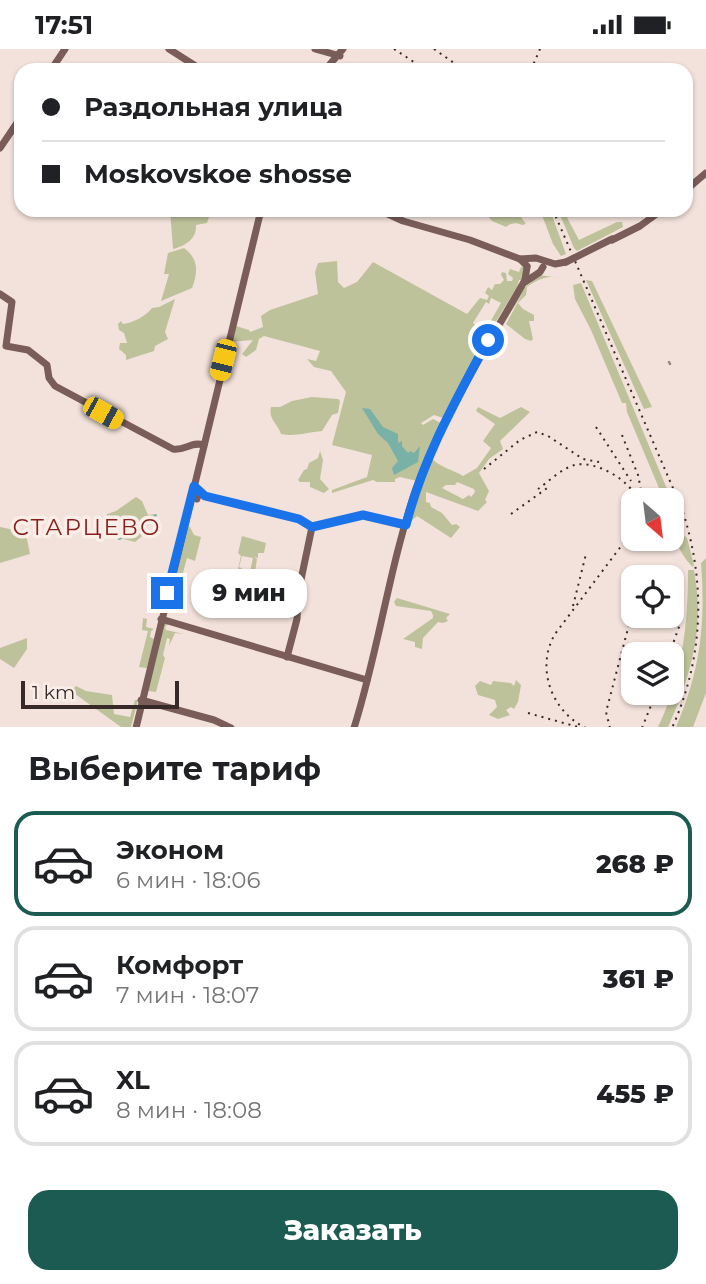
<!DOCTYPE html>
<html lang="ru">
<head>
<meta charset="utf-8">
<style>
  :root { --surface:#fff; --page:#f2f2f2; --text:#202124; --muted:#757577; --line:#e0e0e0; --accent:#1b5b51 }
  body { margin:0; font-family:Montserrat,sans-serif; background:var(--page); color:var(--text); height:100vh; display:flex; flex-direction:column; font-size:26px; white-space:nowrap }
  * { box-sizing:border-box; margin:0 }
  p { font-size:23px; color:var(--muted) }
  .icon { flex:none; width:38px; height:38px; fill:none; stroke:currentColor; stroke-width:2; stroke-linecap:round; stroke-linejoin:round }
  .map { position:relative; height:678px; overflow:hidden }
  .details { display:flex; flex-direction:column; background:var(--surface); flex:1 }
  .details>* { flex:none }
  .guide { position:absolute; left:14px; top:14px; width:679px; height:154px; border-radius:21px; box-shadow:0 2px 5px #0004; display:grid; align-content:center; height:154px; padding:0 28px; background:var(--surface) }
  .needle { width:46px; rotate:152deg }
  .controls { position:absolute; left:621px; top:439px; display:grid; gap:14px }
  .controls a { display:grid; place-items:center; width:63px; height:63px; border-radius:14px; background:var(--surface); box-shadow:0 2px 5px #0004; font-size:35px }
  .scale { position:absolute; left:21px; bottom:18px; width:158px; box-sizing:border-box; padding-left:7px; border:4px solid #372927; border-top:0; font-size:19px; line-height:24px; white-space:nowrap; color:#372927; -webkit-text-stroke:5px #faeee8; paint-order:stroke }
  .end { position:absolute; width:32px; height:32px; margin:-16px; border:9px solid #1a73e8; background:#fff; box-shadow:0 0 0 4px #fff }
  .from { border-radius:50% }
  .bubble { position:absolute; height:49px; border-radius:21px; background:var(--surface); box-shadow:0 2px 5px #0004; font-size:23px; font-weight:800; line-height:49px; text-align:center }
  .car { position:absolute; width:21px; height:42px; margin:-21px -10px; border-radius:9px; box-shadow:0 0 5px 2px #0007; background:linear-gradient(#f5c518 24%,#345 0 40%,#f5c518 0 76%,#345 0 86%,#f5c518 0) }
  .guide b { display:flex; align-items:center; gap:24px; height:66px; font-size:26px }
  .guide b+b { border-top:2px solid var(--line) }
  .guide i { width:18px; height:18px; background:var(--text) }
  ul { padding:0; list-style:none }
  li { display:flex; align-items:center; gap:21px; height:105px; margin:0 14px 10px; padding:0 14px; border:4px solid var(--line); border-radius:21px }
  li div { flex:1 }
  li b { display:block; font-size:26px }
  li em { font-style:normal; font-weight:800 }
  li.selected { border-color:var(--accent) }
  li>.icon { width:63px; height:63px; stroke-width:1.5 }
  h2 { padding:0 28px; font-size:32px; line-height:84px }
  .cta { display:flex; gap:14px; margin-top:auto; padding:14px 28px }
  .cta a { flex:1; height:80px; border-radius:21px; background:var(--accent); color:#fff; font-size:28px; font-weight:800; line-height:80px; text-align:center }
  .status { display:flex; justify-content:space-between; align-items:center; height:49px; padding:0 35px; background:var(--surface); direction:ltr }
  .status svg { height:19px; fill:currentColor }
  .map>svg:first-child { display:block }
  .green { fill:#bec29a; fill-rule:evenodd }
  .water { fill:#79b1a7 }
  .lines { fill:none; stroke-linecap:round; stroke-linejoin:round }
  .stream { stroke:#79b1a7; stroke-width:2 }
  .taxiway { stroke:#958681; stroke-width:2.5 }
  .major { stroke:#7a5c58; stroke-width:7 }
  .rail { stroke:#372927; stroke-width:2; stroke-dasharray:2 5; stroke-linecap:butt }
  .major-bridge { stroke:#7a5c58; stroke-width:7 }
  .route { stroke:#1a73e8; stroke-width:9 }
  .labels { text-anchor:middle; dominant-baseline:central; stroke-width:7; stroke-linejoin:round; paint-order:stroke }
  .quarter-label { font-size:23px; letter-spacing:2px; fill:#8a201d; stroke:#faeee8 }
</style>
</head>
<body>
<div class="status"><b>17:51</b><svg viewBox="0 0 49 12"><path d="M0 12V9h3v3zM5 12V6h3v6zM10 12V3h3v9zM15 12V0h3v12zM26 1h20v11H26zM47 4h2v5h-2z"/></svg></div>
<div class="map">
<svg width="706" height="679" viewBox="0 0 706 679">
  <rect width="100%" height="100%" fill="#f3e2db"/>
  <g class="green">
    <path d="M170,161H211L207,174L196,176C197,190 185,197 173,200Z"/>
    <path d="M483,161H516L526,175L522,176C516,173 511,174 506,178L492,172Z"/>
    <path d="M540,161H550L566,205L561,207L553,195Z"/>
    <path d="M558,161H563L579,191L617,173H622L623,178L577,202L574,199Z"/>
    <path d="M184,199C199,210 198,223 192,239L161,252L169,225H164L168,204Z"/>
    <path d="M337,212L338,233L344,239L357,233L373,213L467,265L480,249L487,251L489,247L485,244L488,238L492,241L495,235H500L504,231L501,226L502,223L506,224L507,232H512L513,229L508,225L510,220L519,223L521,218H525L522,231H519L517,238L492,279L489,275L501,254L491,249L489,255L486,253L473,274L487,284L491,281L443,369L434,366L421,374L423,376L433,370L441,374L417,432L400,428L395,430V433H377L373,431L332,444V441L367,428L372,406L332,396L346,343L331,322L314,318L307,310L316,312L320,302L264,287L259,290L256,301L246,308L242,305L253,291L230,293L236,277L249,281L250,283L263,278L261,267L270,261L318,245L315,223L318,214Z"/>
    <path d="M540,226L559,229C547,226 537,231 527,238L526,246L518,254L523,260L534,266V272H529L533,290L531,292L525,290L506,275L523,244L501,279L494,296L488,297L522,241Z"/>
    <path d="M586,231L592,232L652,358L644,360Z"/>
    <path d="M581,234L675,459L679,477L676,480L687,489L694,516L693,518C682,508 672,488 672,473L677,472L672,452L664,451L627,363L626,354H622L591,281L575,250L573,236Z"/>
    <path d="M175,250L165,283L168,290L155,297L154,302L126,311V306L119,300L120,294H127L124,284L119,281L118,275L121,272L123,275C133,274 146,267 152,259L159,258Z"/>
    <path d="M312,348L338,350L340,352L338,364L332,366L322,382C309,383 294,388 281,385C278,375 268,370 271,358H280L292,352Z"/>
    <path d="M478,358L500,369L521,358L530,363L500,392L503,400L489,410L479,424L489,442L485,451L487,453L478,462L426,443V453L430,454L431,458L442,464L452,476L456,475L460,478L451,489L417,467L410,473L431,409C439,418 454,421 463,427L477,419L491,399L483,392L495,375L476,362ZM457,433L474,440L475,443L471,448L469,446L463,450L442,439L446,436H455Z"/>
    <path d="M320,402L323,411L320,430L329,440L324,444L310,438V433H300L298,431L304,421L307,420L309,414L318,409Z"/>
    <path d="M136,448L142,452L148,466L155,465L156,468L146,478L147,483L135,493L120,489L136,481L133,477H127L118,470L114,474L105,475L107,465L116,462Z"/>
    <path d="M186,477L190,478L194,486L201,488L195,512L187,509L178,542L173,545L169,543Z"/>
    <path d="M0,478L25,483L18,487H23L27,490L30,505L0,514Z"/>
    <path d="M242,487L266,494L264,504H258V509L254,508L257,510L255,523H250L253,509L242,507L239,518L249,523L237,524L241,507L238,504Z"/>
    <path d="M706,509V644L693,678H676C700,623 706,574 701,514Z"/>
    <path d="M688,521H694C696,534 698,547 698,560C698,601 685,641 668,678H658C682,629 688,576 688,521Z"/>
    <path d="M397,549L450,565L446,569L448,572L443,574L438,573L423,589L422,600L415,598V593L403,590L433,569V566L431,562L396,557L394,553Z"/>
    <path d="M143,569L147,570L146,578L154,580L151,582L150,588L154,590L147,619L139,618L148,582L142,581Z"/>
    <path d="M162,573L169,574L165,578L166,581L184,585L175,584L169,597L170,590L167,589L163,606L165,609L156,643L149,642L148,639Z"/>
    <path d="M27,589V600L14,619L0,610V599Z"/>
    <path d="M516,631L521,636L518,653L514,660L511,658L506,661L510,666L498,670L489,666L497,658L495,651L478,646L475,637L480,632L491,636L493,632L511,634L514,637Z"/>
    <path d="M76,637L86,642L112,646L114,665L130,668L135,651H138L131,678H121L71,642Z"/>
  </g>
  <path class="water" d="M362,359L370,360L383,378L398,385V394L402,392V397L408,404L410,402L414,404L420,397L418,413L394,426L392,419L398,412L388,394L378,385Z"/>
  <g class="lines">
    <path class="stream" d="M119,490L140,481L156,466"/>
    <path class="taxiway" d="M669,313L670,315"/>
    <g class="major">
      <path d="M169,0L202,21"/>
      <path d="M315,0L340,7"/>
      <path d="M51,21L65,0"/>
      <path d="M325,21L343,0"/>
      <path d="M0,99L21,68"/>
      <path d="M686,141L706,124"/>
      <path d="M379,161L403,172L470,191L520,210L527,217"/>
      <path d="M612,191L640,177L662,161"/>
      <path d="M520,210L536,209L555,215L566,213"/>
      <path d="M525,233L540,223L543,218"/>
      <path d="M0,245L12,253L6,297L28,301L47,316L49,329L55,337L173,400C185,402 191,392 204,396"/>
      <path d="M205,447L299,470L312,478L364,466L406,476"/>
      <path d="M197,450L199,442"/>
      <path d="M161,570L367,631"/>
      <path d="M287,608L297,570L298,545L312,478"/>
      <path d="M141,651L214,671L231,679"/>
      <path d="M136,679L261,161"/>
      <path d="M354,679C379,600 389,518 416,440C443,365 486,300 525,231L527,218"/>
    </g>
    <g class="rail">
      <path d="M394,0L426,21"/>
      <path d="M434,0L464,21"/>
      <path d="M531,21L540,0"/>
      <path d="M553,161L682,460C706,533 704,608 672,679"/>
      <path d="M596,378L631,432"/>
      <path d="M622,386L638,426L641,441"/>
      <path d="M484,420L520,391L537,383L548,387L583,410L599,413"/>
      <path d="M538,440C548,433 562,419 575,416C596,411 632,432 638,452"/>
      <path d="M511,465L550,437"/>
      <path d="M573,557L586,505"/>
      <path d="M669,606L680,575"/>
      <path d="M528,664L578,678"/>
      <path d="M586,679C552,663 535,619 555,585L634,480"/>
      <path d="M610,679L606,663L631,568"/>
      <path d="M642,679L656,644"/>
    </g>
    <path class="major-bridge" d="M566,213L612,190"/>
  </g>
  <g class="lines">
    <path class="route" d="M167,544L194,437L205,447L299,470L312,478L363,466L406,476C423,409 456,351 488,291"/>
  </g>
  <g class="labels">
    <g class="quarter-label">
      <text x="87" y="478">СТАРЦЕВО</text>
    </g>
  </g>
</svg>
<div class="controls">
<a><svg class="needle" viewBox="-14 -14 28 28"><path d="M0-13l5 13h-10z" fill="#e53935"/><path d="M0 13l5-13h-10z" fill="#757577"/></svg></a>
<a><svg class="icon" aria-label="locate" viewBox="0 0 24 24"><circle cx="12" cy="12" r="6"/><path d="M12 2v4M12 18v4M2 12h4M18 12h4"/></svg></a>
<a><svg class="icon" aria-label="layers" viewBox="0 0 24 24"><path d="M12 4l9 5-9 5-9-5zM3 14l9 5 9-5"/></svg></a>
</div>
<div class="scale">1 km</div>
<i class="end from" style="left:488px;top:291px"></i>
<i class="end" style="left:167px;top:544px"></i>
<div class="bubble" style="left:191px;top:520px;width:116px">9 мин</div>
<i class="car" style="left:223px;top:311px;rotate:194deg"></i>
<i class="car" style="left:103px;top:364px;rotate:119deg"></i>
<div class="guide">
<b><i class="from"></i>Раздольная улица</b>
<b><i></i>Moskovskoe shosse</b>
</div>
</div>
<section class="details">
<h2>Выберите тариф</h2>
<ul>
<li class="selected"><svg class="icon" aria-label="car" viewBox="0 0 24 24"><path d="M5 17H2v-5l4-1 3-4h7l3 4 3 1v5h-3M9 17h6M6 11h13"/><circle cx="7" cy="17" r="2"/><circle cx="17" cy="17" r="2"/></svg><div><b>Эконом</b><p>6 мин · 18:06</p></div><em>268 ₽</em></li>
<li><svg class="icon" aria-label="car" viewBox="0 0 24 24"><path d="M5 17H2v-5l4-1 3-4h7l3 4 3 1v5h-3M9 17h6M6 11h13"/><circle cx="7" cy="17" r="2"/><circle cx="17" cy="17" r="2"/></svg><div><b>Комфорт</b><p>7 мин · 18:07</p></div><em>361 ₽</em></li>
<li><svg class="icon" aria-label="car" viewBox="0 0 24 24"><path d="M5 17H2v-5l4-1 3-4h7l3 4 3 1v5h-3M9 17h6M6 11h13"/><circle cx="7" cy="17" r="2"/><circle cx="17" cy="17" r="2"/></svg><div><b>XL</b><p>8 мин · 18:08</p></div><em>455 ₽</em></li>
</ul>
<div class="cta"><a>Заказать</a></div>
</section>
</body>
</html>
